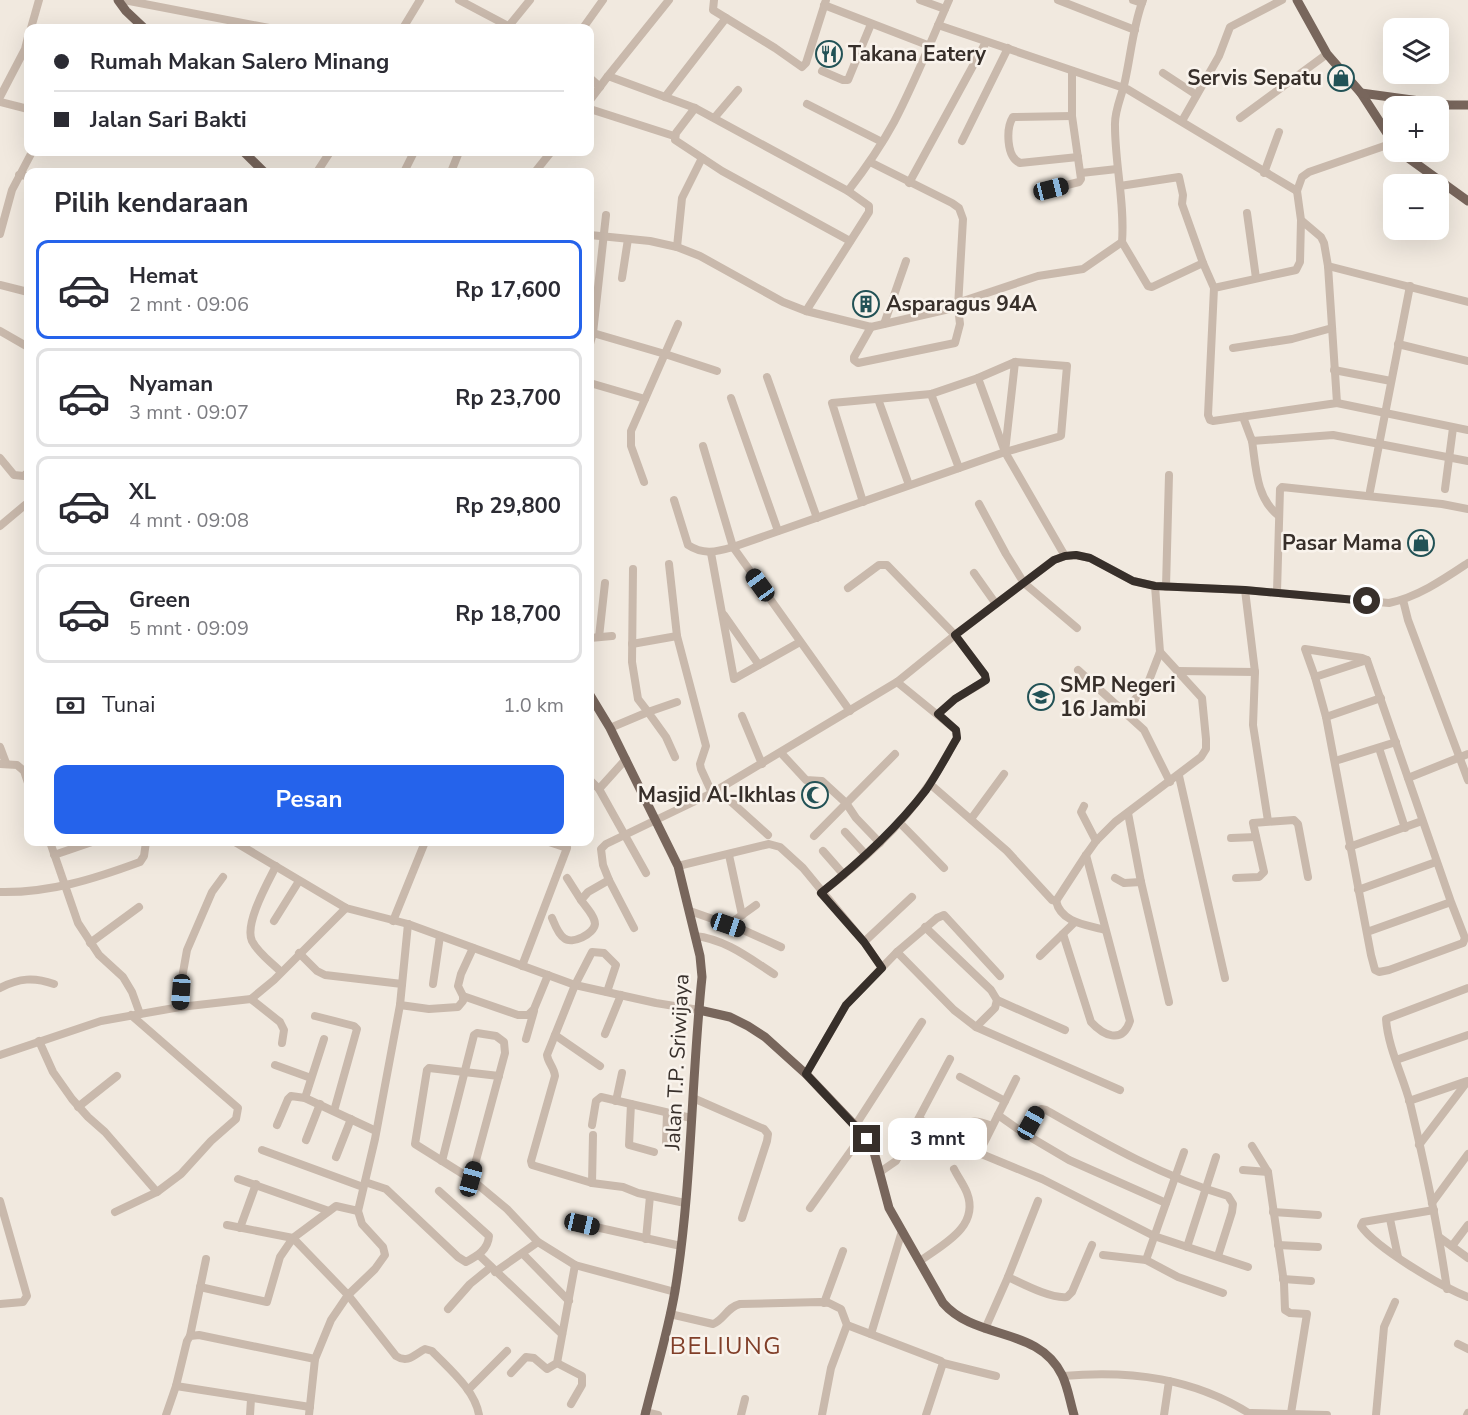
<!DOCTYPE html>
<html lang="id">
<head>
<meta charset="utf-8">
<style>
  :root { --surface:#fff; --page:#f2f2f3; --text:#2b2b33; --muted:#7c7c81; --line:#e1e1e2; --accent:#2563eb }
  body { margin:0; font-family:"Nunito Sans",sans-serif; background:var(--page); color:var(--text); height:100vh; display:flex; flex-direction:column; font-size:22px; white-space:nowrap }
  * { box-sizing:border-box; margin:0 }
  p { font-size:20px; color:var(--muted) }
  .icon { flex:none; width:33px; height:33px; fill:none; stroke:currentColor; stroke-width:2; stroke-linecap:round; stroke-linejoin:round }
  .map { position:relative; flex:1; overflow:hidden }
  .sheet { position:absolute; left:24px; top:168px; width:570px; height:678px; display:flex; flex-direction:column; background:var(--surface); border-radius:12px; box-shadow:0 6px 24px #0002 }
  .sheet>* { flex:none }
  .banner { position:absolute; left:24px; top:24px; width:570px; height:132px; border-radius:12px; box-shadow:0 6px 24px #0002; display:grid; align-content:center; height:132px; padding:0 30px; background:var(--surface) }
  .controls { position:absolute; left:1383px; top:18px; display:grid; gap:12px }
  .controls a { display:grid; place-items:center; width:66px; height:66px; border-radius:12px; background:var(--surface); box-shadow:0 6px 24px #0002; font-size:30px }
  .end { position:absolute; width:27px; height:27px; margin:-14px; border:8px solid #372f2a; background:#fff; box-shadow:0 0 0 3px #fff }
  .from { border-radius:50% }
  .bubble { position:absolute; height:42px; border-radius:12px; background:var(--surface); box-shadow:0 6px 24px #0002; font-size:20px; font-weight:700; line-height:42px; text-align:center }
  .car { position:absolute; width:18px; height:36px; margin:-18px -9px; border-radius:8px; box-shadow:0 0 4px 2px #0007; background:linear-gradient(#222 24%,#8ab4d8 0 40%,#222 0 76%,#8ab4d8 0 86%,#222 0) }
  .banner b { display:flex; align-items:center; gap:21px; height:57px; font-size:22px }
  .banner b+b { border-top:2px solid var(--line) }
  .banner i { width:15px; height:15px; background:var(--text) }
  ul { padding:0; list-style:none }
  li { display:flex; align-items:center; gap:18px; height:99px; margin:0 12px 9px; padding:0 18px; border:3px solid var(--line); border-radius:12px }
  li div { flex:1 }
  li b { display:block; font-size:22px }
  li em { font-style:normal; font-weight:700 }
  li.selected { border-color:var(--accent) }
  li>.icon { width:54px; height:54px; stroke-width:1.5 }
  h2 { padding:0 30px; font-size:27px; line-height:72px }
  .pay { display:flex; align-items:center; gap:15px; height:66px; padding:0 30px; font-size:22px }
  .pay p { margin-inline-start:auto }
  .cta { display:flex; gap:12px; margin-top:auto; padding:12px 30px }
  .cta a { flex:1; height:69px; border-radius:12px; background:var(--accent); color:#fff; font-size:24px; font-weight:700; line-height:69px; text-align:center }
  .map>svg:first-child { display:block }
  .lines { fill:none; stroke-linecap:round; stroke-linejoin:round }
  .minor { stroke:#c9b9ac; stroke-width:8 }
  .major { stroke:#78665c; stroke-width:9 }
  .route { stroke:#372f2a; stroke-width:8 }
  .labels { text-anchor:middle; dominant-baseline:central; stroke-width:5; stroke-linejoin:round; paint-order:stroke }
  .poi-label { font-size:21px; font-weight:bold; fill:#372f2a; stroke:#f9f3ec; text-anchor:start }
  .street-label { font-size:21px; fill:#372f2a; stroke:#f9f3ec }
  .quarter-label { font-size:24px; letter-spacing:1.5px; fill:#813f29; stroke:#f9f3ec }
</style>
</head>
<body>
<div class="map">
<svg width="1468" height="1415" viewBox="0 0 1468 1415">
  <rect width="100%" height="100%" fill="#f1e9df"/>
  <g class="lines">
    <g class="minor">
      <path d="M124,0L269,28"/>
      <path d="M459,0L512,28"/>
      <path d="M714,0L713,10L775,48L802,67L806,63L826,0"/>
      <path d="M920,0L945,9"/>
      <path d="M1058,0L1135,30"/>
      <path d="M1133,0L1142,3"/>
      <path d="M824,5L930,46"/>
      <path d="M938,25L1127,89L1297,191L1302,177L1309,172L1393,143"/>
      <path d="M508,27L530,0"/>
      <path d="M31,28L39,0"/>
      <path d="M403,28L420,0"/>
      <path d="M583,28L603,0"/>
      <path d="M822,71L843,80H848L871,24"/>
      <path d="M1163,73L1195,94"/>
      <path d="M608,76L669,0"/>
      <path d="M590,78L600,87"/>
      <path d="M0,97L25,49L28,37"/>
      <path d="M665,97L726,18"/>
      <path d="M590,100L608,76L695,108L848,191C865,169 881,146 894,122C915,82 931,41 949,0"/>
      <path d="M0,102L28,109"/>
      <path d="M807,104L882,142"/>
      <path d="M695,108L676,133L675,140L722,171L850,241"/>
      <path d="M590,109L674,136"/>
      <path d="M1072,116L1013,117C1006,128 1006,157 1020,163L1078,157"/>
      <path d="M715,117L738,90"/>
      <path d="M1240,118L1327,54"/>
      <path d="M1182,121L1219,56L1230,27L1282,0"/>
      <path d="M962,141L1008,48"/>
      <path d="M317,172L330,152"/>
      <path d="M404,172L414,152"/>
      <path d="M451,172L459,152"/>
      <path d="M535,172L551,152"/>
      <path d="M1081,173L1117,169"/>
      <path d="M1264,173L1279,132"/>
      <path d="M19,175L28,176"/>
      <path d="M909,183L986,42"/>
      <path d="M1120,186L1179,177L1183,195L1182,204L1203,263L1214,288"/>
      <path d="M1051,189L1079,182L1081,179L1072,116V71"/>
      <path d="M1297,191L1301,220L1321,237L1324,243L1328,266L1337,403L1213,421L1210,420L1208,415L1214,288L1296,270L1300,262L1301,220"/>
      <path d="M1247,213L1256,278"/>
      <path d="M606,215L593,333L665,354L717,371"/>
      <path d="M0,234L12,190L32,152"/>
      <path d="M590,235L650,241L677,247L700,256L783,302L806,311L871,327L958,307L963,219L959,208L952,203L870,162"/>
      <path d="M1122,242L1148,286L1152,287L1203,263"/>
      <path d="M677,247L682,198L702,158"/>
      <path d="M1328,266L1468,302"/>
      <path d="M622,278L628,239"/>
      <path d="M0,285L28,292"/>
      <path d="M960,302L1038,276L1083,269L1122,242C1125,203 1115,165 1115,126C1114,111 1122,96 1125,81C1131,54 1133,26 1143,0"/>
      <path d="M806,311L869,212V206L848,191"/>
      <path d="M884,324L906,261"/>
      <path d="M871,327L854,357V360L858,363L955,343L960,324L958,307"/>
      <path d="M0,331L28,347"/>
      <path d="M590,344L593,333"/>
      <path d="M1398,344L1468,361"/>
      <path d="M1233,348L1292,339L1332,328"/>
      <path d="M1334,370L1391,381"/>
      <path d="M767,377L817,518"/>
      <path d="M978,378L1005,452L1061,436L1067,366L1015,362"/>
      <path d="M590,383L645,399"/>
      <path d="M931,394L959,468"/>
      <path d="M731,398L778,531"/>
      <path d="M878,399L909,485"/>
      <path d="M1337,403L1468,430"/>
      <path d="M1243,417L1252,441L1333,435L1468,461"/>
      <path d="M1252,441C1256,467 1256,498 1278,515"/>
      <path d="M703,446L733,547L1005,452L1065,556"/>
      <path d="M0,458L14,475L24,476L28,472"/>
      <path d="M644,482L631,446V431L678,324"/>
      <path d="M1445,489L1453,428"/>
      <path d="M1370,491L1410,286"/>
      <path d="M674,500L688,545C703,555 716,552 733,547L850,711"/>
      <path d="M863,502L832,403L931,394L978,378L1015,362L1005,452"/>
      <path d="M979,504L1006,554L1024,583L1077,628"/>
      <path d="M0,526L25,505"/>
      <path d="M711,553L734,679L800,642"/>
      <path d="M669,564L677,636L706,746L700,764L701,769L712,793"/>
      <path d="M974,573L996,604"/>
      <path d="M1166,587L1169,475"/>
      <path d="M848,588L879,565H887L955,635L985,675V680L982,683L955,699L938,714"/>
      <path d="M1245,590L1255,672L1253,725L1268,821"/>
      <path d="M1277,592L1280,489L1282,487L1442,504L1468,509"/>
      <path d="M1403,600L1408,620L1468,780"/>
      <path d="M724,615L759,665"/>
      <path d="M599,637L605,583"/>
      <path d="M590,638L612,636"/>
      <path d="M632,644L677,636"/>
      <path d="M1078,670L1144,730L1170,782"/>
      <path d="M1178,671L1255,672"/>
      <path d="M1315,677L1367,660"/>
      <path d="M1125,712L1148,683L1160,652L1155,586"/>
      <path d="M742,716L762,764"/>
      <path d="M1326,717L1381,698"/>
      <path d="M610,728L648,712L638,699L632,662L633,569"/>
      <path d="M0,747L6,763"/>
      <path d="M1379,748L1405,828"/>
      <path d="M781,753L806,780L822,781L846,803L856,818L880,843"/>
      <path d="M675,757L666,737L648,712L677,702"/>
      <path d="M1335,761L1396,742"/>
      <path d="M0,764L17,765L24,771L28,783"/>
      <path d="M1179,776L1225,978"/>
      <path d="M1408,778L1468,754"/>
      <path d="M590,780L599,789L646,873"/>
      <path d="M930,784L1007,851L1052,900L1056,901C1061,923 1087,925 1105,930"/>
      <path d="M599,789L626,759"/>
      <path d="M718,790L768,835"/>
      <path d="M1084,806L1081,812L1096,841"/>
      <path d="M1128,813L1141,882L1169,1002"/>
      <path d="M971,819L1004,774"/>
      <path d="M899,822L944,868"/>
      <path d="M845,832L866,855"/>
      <path d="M814,836L895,754"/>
      <path d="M1231,838L1256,837"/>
      <path d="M50,842L78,923L99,955L123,977L132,992L140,1014"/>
      <path d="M235,842L346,908L408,924L575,985L656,1003L699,1010"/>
      <path d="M1349,847L1422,821"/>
      <path d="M823,851L844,875"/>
      <path d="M54,855L92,842"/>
      <path d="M729,855L742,915"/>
      <path d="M276,866C268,882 244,924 252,941C258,953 272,963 281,972"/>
      <path d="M678,866L769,844L780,847L803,868L864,942L882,968"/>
      <path d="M567,878L581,900"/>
      <path d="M1115,878L1124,883L1141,882"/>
      <path d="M1236,878L1259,877L1264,872L1253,823L1294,820L1298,824L1308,877"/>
      <path d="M609,880L634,928"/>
      <path d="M1358,890L1436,862"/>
      <path d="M0,892C50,893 94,879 140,862L144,856L146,842"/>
      <path d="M821,893C861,862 900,828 928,786C939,771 947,754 957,738L956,730L897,682"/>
      <path d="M1056,901L1086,855L1096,841L1115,822L1201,757L1206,749V739L1202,698L1160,652"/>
      <path d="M690,911L741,929L781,947"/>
      <path d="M552,918C555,925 558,934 564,938C572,945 594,934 595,924C595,916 585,906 581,900L588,892L609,880L603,865L601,849L606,844L712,793L897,682L955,635L1054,560L1065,556L1076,555L1090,558L1133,581L1155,586L1245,590L1389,603C1418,597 1444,579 1468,563"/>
      <path d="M274,921L299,881"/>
      <path d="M393,921L425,842"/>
      <path d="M728,925L756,905"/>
      <path d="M925,927L991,990L997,1000L995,1008L976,1027"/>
      <path d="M1367,932L1451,902L1367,660L1362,658L1305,649L1315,677L1326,717L1371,955L1375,970L1379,972L1389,970L1463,943L1465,938L1451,902"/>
      <path d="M1063,934L1091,1022C1103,1035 1122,1045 1130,1021L1086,855"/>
      <path d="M695,936C725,939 749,958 774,974"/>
      <path d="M864,942L912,897"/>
      <path d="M90,943L139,907"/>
      <path d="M473,948L461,974L458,986L463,996L518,1015H528L534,1009L548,975"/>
      <path d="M897,952L954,1010L976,1027L1120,1090"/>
      <path d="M299,953L317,971L325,975L402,984"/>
      <path d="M1040,956L1074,923"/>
      <path d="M522,966L567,848L549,842"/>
      <path d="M433,984L440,936"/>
      <path d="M0,988C19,978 34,977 54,984"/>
      <path d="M607,992L616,965L604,953L592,952L575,985L547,1055C548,1063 554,1067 555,1076L531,1161L532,1165L592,1183L623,1187L638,1193L685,1203"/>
      <path d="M251,999L280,1022L284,1030L282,1043"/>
      <path d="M997,1000L1065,1030"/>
      <path d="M400,1005L429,1009L458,1007L463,1001V996"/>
      <path d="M180,1007L182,978L187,950L212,892L223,877"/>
      <path d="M315,1016L354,1026L357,1029L334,1111"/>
      <path d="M605,1034L621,995"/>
      <path d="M555,1035L600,1066"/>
      <path d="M526,1039L534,1011"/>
      <path d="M39,1041L53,1072L72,1099L88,1117L105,1132L157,1192L181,1174L211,1141L236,1119L238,1108L131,1015"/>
      <path d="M0,1055L101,1021L180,1007L251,999L274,980L346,908"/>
      <path d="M1396,1060L1468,1035"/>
      <path d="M275,1065L311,1078"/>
      <path d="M806,1074L846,1005L897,952L937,918L944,915L1000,976"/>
      <path d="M499,1076L429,1068L427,1070L415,1144L471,1179L507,1209L538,1242L575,1265L675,1292"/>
      <path d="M960,1077L1005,1101"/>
      <path d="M305,1098L324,1039"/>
      <path d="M693,1098L764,1129L768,1134L767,1141L742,1218"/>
      <path d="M616,1101L622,1073"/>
      <path d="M1409,1101L1467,1081"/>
      <path d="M631,1104L629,1145L654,1152"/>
      <path d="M78,1107L117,1076"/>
      <path d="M998,1115L1025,1134L1069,1160L1166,1203"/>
      <path d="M919,1119L979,1153L1042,1179L1154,1236L1248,1267"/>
      <path d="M277,1125L288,1099L291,1096L305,1098L376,1131"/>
      <path d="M592,1125L596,1101L601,1097L691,1118"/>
      <path d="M855,1126L922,1022"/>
      <path d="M1025,1134L1041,1109L1046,1110C1104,1143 1163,1177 1228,1196L1233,1204L1232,1212L1218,1256"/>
      <path d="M306,1140L320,1104"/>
      <path d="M957,1140C970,1121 969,1117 992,1126"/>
      <path d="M666,1143L667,1113"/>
      <path d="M1419,1145L1467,1082"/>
      <path d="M1252,1146L1268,1172L1284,1283L1285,1310L1290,1313L1307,1314L1291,1413"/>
      <path d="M262,1150L363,1187"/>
      <path d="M1184,1152L1146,1260L1178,1277L1223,1293"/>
      <path d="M979,1153L1016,1079"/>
      <path d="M336,1157L351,1119"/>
      <path d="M442,1161L474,1035L477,1033L496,1036L504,1042L505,1053L471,1179"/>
      <path d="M1243,1170L1268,1172"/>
      <path d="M880,1172L896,1161L950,1059"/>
      <path d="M238,1179L329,1211"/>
      <path d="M365,1182L386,1189L458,1257L466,1262C477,1256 488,1250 489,1236L439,1191"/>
      <path d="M592,1183L593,1135"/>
      <path d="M0,1201L27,1296L23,1302L0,1304"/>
      <path d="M1432,1203L1468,1154"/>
      <path d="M810,1208L863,1134"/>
      <path d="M1434,1210L1363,1222L1361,1226C1376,1248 1442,1287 1468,1297"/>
      <path d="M115,1212L157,1192"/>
      <path d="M1273,1212L1318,1215"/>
      <path d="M1390,1219L1398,1257"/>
      <path d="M582,1224L681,1246"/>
      <path d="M227,1225L293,1238L336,1206L358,1211"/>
      <path d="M240,1228L256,1184"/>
      <path d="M1439,1237L1468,1258"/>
      <path d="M646,1239L650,1196"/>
      <path d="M1278,1245L1318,1247"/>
      <path d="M1452,1246L1468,1225"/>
      <path d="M1187,1247L1216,1157"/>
      <path d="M523,1254L569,1301"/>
      <path d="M479,1255L562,1334"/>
      <path d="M1103,1255L1146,1260"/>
      <path d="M920,1261C942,1245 980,1227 967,1193C964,1185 958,1177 954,1169"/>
      <path d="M495,1272L538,1242"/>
      <path d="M1008,1277L1038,1201"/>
      <path d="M1283,1279L1311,1281"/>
      <path d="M200,1287L267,1302L280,1257L293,1238L348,1295L396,1356C408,1364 415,1354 425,1349L432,1351C449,1369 475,1390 479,1415"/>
      <path d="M1447,1289C1438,1227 1425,1165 1410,1103C1403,1076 1388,1048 1386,1019L1468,988"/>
      <path d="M824,1303L843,1251"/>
      <path d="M448,1309L470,1284L491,1267"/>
      <path d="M670,1314L713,1324C724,1320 727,1307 740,1304L820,1302L829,1303L841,1309L847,1325L831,1368L822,1415"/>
      <path d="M847,1325L941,1361L943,1363L996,1376"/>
      <path d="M985,1329L1008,1277C1023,1284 1051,1299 1067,1297L1072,1292L1092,1245"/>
      <path d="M871,1334L902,1231"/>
      <path d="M190,1336L206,1259"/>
      <path d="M1458,1344L1468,1349"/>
      <path d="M557,1363L582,1376V1385L571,1404"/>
      <path d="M511,1373L526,1357L534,1358L547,1369L557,1363L575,1265"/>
      <path d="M1063,1376C1131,1370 1194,1378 1252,1415"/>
      <path d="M176,1386L310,1407"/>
      <path d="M468,1390L507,1351"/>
      <path d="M645,1412L658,1415"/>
      <path d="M1251,1413L1327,1415"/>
      <path d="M166,1415L176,1386L187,1341L190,1336L199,1335L315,1359"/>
      <path d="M250,1415L251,1399"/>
      <path d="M309,1415L315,1359L331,1320L348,1295L375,1269L385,1255L383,1247L362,1224L358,1211L375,1139L400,1005L408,924"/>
      <path d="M741,1415L745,1399"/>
      <path d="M926,1415L943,1363"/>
      <path d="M1164,1415L1169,1381"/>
      <path d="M1376,1415L1384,1327L1395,1302"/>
      <path d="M1467,1415L1468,1413"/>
    </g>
    <g class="major">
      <path d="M118,0L126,11L144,28"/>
      <path d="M1297,0L1327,54L1361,93L1394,144"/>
      <path d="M1361,93L1449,105H1468"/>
      <path d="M244,152L264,172"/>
      <path d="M1400,152L1468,201"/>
      <path d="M590,695L610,728L678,866L700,956L702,977C691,1082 692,1187 675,1291C668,1332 655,1374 645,1415"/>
      <path d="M699,1010L730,1017L748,1026L765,1037L806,1074L863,1134L874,1152L889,1208L943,1303C976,1341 1038,1326 1062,1375C1068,1387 1070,1402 1074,1415"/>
    </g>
  </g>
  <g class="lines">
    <path class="route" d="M867,1139L806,1074L846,1005L882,968L864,942L821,893C860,862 896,829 926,790C937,774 947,755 957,738L956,730L938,714L955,699L986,680L985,675L955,635L1054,560L1065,556L1076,555L1090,558L1133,581L1155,586L1245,590L1367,601"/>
  </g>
  <defs>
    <symbol id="restaurant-ring" viewBox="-11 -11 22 22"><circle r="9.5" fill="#f9f3ec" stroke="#225256" stroke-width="1.5"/><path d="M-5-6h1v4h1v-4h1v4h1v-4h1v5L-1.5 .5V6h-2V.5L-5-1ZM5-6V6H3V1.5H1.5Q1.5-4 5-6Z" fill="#225256"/></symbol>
    <symbol id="shop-ring" viewBox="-11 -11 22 22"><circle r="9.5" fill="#f9f3ec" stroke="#225256" stroke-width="1.5"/><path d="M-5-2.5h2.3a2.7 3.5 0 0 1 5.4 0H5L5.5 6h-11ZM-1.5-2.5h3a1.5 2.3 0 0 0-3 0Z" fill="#225256"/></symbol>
    <symbol id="building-ring" viewBox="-11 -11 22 22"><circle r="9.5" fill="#f9f3ec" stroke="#225256" stroke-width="1.5"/><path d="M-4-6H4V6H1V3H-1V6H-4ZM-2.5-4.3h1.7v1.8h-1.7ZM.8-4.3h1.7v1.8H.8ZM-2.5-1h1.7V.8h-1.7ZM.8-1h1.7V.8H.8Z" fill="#225256"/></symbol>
    <symbol id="school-ring" viewBox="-11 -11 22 22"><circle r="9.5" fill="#f9f3ec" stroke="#225256" stroke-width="1.5"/><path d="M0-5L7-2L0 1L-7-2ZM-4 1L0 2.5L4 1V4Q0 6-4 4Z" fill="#225256"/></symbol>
    <symbol id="mosque-ring" viewBox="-11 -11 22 22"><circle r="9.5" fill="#f9f3ec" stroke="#225256" stroke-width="1.5"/><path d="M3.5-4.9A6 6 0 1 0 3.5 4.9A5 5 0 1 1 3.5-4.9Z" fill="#225256"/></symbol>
  </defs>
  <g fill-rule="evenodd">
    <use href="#restaurant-ring" x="814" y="39" width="30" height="30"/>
    <use href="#shop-ring" x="1326" y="63" width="30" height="30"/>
    <use href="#building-ring" x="851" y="289" width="30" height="30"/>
    <use href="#shop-ring" x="1406" y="528" width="30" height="30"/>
    <use href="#school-ring" x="1026" y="682" width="30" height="30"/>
    <use href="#mosque-ring" x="800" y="780" width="30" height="30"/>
  </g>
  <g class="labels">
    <g class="poi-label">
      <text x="848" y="54">Takana Eatery</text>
      <text x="1322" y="78" text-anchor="end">Servis Sepatu</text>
      <text x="886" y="304">Asparagus 94A</text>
      <text x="1402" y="543" text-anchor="end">Pasar Mama</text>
      <text x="1060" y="685">SMP Negeri<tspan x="1060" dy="24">16 Jambi</tspan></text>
      <text x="796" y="795" text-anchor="end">Masjid Al-Ikhlas</text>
    </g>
    <g class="street-label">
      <text transform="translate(677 1062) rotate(-87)">Jalan T.P. Sriwijaya</text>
    </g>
    <g class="quarter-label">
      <text x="726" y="1346">BELIUNG</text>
    </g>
  </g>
</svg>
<div class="controls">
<a><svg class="icon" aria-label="layers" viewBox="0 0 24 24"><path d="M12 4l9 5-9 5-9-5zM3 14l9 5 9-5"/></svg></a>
<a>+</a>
<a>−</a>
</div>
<i class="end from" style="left:1367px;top:601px"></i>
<i class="end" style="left:867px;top:1139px"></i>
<div class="bubble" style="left:888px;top:1118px;width:99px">3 mnt</div>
<i class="car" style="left:1051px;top:189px;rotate:76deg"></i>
<i class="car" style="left:760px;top:585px;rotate:324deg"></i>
<i class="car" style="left:728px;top:925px;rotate:109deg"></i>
<i class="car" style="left:181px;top:992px;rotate:184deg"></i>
<i class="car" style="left:1031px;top:1123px;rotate:29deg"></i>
<i class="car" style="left:471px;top:1179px;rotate:15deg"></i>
<i class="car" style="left:582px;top:1224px;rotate:103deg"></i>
<div class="banner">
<b><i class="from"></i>Rumah Makan Salero Minang</b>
<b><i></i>Jalan Sari Bakti</b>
</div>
<section class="sheet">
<h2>Pilih kendaraan</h2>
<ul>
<li class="selected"><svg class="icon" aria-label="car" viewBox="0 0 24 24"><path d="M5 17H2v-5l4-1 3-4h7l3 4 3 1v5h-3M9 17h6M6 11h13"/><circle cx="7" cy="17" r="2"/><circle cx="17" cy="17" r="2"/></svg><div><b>Hemat</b><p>2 mnt · 09:06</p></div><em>Rp 17,600</em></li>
<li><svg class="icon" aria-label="car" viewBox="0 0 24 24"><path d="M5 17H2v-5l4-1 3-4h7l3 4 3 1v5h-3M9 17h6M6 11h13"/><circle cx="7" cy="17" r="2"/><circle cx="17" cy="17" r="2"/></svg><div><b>Nyaman</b><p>3 mnt · 09:07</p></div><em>Rp 23,700</em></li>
<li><svg class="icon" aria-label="car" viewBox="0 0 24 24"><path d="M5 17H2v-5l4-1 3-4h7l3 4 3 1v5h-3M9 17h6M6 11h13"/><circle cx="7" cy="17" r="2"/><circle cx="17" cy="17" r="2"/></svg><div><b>XL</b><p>4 mnt · 09:08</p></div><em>Rp 29,800</em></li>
<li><svg class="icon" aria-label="car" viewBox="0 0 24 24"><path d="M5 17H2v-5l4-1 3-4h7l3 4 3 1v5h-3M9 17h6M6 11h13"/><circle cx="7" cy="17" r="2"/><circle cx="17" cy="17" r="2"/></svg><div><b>Green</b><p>5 mnt · 09:09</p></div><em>Rp 18,700</em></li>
</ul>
<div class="pay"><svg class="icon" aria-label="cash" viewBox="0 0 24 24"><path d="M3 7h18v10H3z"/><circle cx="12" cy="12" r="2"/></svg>Tunai<p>1.0 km</p></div>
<div class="cta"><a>Pesan</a></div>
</section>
</div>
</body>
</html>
